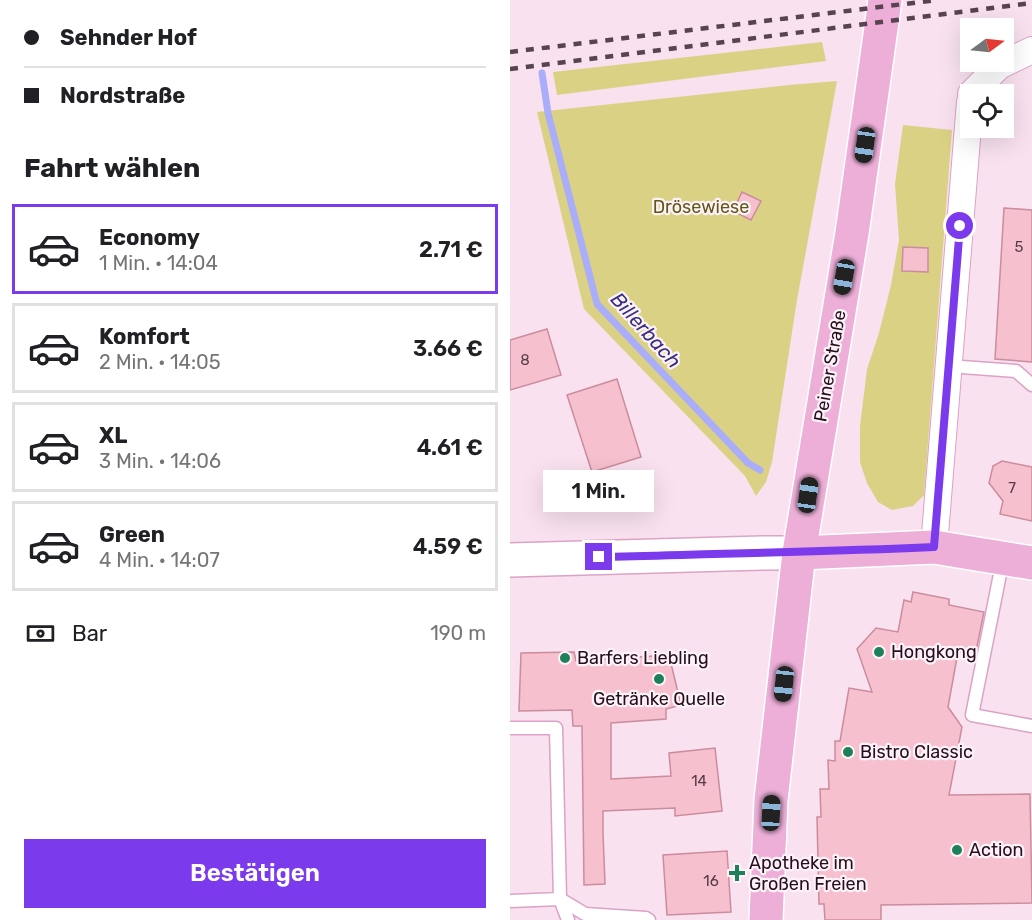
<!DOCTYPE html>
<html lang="de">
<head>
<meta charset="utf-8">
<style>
  :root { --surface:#fff; --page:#f6f6f6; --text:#202124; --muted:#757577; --line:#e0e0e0; --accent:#7c3aed }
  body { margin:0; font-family:Rubik,sans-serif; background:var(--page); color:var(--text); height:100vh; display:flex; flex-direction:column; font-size:22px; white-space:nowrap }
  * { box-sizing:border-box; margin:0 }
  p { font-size:20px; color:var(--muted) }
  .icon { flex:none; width:33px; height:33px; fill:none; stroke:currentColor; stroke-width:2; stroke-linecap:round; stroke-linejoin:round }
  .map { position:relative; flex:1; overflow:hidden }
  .side { display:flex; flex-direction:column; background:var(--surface); width:510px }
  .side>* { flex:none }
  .hud { display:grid; align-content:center; height:132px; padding:0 24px; background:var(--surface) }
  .needle { width:39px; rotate:75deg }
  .controls { position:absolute; left:450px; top:18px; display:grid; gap:12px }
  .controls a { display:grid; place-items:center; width:54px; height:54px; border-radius:0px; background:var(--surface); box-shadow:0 6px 24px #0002; font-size:30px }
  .end { position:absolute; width:27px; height:27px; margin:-14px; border:8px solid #7c3aed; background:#fff; box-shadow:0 0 0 3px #fff }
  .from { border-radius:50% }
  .bubble { position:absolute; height:42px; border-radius:0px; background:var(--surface); box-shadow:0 6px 24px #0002; font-size:20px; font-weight:600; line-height:42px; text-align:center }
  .car { position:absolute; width:18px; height:36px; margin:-18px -9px; border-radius:8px; box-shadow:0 0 4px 2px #0007; background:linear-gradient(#222 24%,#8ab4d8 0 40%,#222 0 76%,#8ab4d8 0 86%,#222 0) }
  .hud b { display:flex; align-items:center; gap:21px; height:57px; font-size:22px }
  .hud b+b { border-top:2px solid var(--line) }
  .hud i { width:15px; height:15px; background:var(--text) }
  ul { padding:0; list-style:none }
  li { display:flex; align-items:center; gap:18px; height:90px; margin:0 12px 9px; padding:0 12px; border:3px solid var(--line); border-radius:0px }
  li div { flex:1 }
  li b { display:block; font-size:22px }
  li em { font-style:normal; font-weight:600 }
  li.selected { border-color:var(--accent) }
  li>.icon { width:54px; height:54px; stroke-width:1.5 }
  h2 { padding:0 24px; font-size:27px; line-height:72px }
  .pay { display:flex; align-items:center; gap:15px; height:66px; padding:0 24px; font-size:22px }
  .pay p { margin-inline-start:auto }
  .action { display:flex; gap:12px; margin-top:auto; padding:12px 24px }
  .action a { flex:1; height:69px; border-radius:0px; background:var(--accent); color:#fff; font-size:24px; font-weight:600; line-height:69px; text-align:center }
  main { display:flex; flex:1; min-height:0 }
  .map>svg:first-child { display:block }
  .green { fill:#dbd184 }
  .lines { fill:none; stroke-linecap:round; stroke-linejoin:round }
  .stream { stroke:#aaadfa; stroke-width:7 }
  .building { fill:#f6c0ce; stroke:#cb8c9d; stroke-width:1.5 }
  .lane-casing { stroke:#dba3c6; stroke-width:15 }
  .street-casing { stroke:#dba3c6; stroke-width:28 }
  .secondary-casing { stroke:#dba3c6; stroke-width:36 }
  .primary-casing { stroke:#fff; stroke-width:36 }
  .lane { stroke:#fff; stroke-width:12 }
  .street { stroke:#fff; stroke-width:26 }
  .secondary { stroke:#fff; stroke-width:33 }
  .primary { stroke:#edafd8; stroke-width:33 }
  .rail { stroke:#584350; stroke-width:4.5; stroke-dasharray:8 8; stroke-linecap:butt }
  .route { stroke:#7c3aed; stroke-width:8 }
  .poi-dot { fill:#1c8059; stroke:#fef2f9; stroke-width:2 }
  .labels { text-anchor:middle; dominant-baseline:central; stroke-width:4.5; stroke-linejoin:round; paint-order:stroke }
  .number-label { font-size:15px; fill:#583c49 }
  .park-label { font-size:18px; fill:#605817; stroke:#fef2f9 }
  .street-label { font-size:18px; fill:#24101d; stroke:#fef2f9 }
  .poi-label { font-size:18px; fill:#24101d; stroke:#fef2f9; text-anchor:start }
  .water-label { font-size:20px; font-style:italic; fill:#362e84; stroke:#fef2f9 }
</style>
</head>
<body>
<main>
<section class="side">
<div class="hud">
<b><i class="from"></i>Sehnder Hof</b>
<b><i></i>Nordstraße</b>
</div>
<h2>Fahrt wählen</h2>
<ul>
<li class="selected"><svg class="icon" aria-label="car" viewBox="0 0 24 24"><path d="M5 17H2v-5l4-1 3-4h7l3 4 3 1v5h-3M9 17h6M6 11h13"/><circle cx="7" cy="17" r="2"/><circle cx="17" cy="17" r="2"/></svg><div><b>Economy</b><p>1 Min. · 14:04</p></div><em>2.71 €</em></li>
<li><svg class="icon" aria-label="car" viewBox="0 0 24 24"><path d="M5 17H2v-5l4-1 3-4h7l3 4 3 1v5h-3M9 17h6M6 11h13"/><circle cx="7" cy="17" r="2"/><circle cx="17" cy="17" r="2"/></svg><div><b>Komfort</b><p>2 Min. · 14:05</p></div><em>3.66 €</em></li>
<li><svg class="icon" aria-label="car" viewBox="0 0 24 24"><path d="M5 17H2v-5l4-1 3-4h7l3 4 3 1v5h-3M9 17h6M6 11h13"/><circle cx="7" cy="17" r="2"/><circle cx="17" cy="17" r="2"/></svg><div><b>XL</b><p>3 Min. · 14:06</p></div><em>4.61 €</em></li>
<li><svg class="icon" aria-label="car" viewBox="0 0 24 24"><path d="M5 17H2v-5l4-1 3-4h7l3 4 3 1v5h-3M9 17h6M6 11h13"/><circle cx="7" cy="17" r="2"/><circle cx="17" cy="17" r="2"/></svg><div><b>Green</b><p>4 Min. · 14:07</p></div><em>4.59 €</em></li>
</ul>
<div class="pay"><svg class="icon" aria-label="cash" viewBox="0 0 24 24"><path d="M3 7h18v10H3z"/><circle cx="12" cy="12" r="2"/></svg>Bar<p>190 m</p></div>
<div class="action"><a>Bestätigen</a></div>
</section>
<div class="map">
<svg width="522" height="920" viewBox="0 0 522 920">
  <rect width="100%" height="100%" fill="#f9e1ef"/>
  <g class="green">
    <path d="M312,42L316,61L47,95L43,72Z"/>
    <path d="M327,81L287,300L262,462L256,482L246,496L235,476L74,309L27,112L279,85Z"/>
    <path d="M393,125L442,130L414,495L403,506L382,510L368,502L357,483L350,462V426L357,369L369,333L381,285L389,240L385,184Z"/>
  </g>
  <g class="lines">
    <path class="stream" d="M32,73L38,113L87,304L238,463L250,470"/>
  </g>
  <g class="building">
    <path d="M232,192L251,201L241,220L223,211Z"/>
    <path d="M494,208L522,210V362L485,359Z"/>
    <path d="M393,247L418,248V272L392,271Z"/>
    <path d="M37,329L51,375L0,390V340Z"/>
    <path d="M107,379L131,457L82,472L57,395Z"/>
    <path d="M492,461L522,467V521L490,514L493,501L479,483L483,466Z"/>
    <path d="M403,592L439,599V605L474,612L465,656L448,652L438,707L452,727L439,795L520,794L522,903L371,905V920H315L314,904H309L307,817H311L310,789H319L318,760L325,761V741H330L339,688L362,692L347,649L366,628L388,632L394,600L401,602Z"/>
    <path d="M64,652L66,661L159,655L171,705L156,709V719L101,723V779L161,776L159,753L205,748L212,811L165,816V808L93,811V833L95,884L74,885L72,726H63L62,710L9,711L11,653Z"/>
    <path d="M217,851L221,912L157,915L153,855Z"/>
  </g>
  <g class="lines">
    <defs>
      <g id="lane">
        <path d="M438,366L506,371L522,385"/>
        <path d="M493,559L462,715L522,726"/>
        <path d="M0,728H46L50,899L0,901"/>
        <path d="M50,899L75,914L136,918L139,920"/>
        <path d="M50,899L58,920"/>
      </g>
      <g id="street">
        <path d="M461,94L489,66L522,50"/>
        <path d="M424,547L460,102"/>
      </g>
      <path id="secondary" d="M0,560L252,553H289"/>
      <g id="primary">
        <path d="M289,553L424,547L522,563"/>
        <path d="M256,920L261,800L289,553L342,233L375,0"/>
      </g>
    </defs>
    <use href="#lane" class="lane-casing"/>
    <use href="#street" class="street-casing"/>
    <use href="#secondary" class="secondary-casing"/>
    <use href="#primary" class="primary-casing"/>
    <use href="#lane" class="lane"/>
    <use href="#street" class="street"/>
    <use href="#secondary" class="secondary"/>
    <use href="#primary" class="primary"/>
    <g class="rail">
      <path d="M0,52L427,0"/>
      <path d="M0,69L522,3"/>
    </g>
  </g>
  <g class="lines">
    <path class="route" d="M89,557C201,554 312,552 424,547L450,226"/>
  </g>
  <g class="poi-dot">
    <circle cx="369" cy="652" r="6"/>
    <circle cx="55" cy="658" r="6"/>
    <circle cx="149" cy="679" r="6"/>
    <circle cx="338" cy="752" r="6"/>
    <circle cx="447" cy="850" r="6"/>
    <path d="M224 864h6v6h6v6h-6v6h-6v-6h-6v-6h6z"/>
  </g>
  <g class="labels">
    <g class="number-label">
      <text x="509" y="247">5</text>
      <text x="15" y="360">8</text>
      <text x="502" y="488">7</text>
      <text x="189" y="781">14</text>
      <text x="201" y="881">16</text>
    </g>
    <g class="park-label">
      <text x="191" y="207">Drösewiese</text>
    </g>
    <g class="street-label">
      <text transform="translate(320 366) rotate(-80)">Peiner Straße</text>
    </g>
    <g class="poi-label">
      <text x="381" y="652">Hongkong</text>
      <text x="67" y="658">Barfers Liebling</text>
      <text x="149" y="699" text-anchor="middle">Getränke Quelle</text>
      <text x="350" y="752">Bistro Classic</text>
      <text x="459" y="850">Action</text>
      <text x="239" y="863">Apotheke im<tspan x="239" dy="21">Großen Freien</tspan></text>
    </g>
    <g class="water-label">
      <text transform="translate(136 330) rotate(48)">Billerbach</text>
    </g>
  </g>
</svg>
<div class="controls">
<a><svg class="needle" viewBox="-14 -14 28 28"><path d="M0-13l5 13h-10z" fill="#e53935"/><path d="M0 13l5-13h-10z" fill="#757577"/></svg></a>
<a><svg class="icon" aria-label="locate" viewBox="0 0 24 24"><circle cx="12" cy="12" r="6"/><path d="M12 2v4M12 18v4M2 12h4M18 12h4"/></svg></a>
</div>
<i class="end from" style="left:450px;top:226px"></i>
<i class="end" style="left:89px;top:557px"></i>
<div class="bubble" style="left:33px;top:470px;width:111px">1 Min.</div>
<i class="car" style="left:355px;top:145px;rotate:188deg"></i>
<i class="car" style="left:334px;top:277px;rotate:190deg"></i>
<i class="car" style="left:298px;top:495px;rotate:8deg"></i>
<i class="car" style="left:274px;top:684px;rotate:186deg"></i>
<i class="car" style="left:261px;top:813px;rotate:3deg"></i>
</div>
</main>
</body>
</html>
